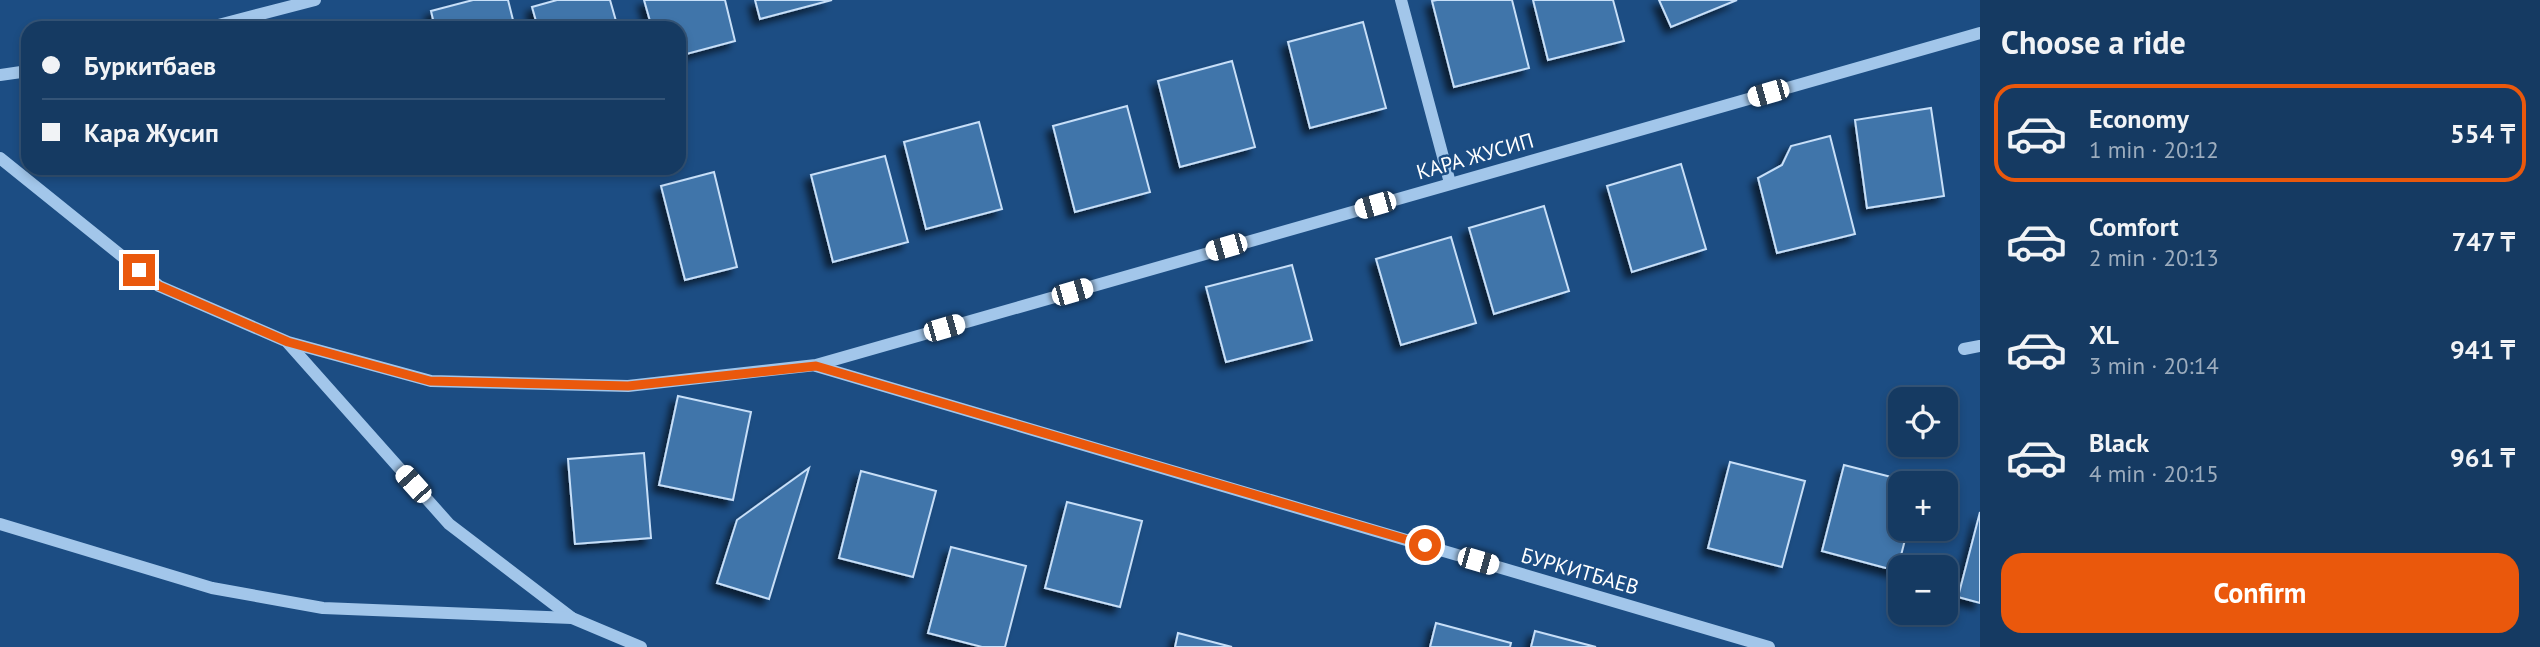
<!DOCTYPE html>
<html lang="en">
<head>
<meta charset="utf-8">
<style>
  :root { --surface:#153a62; --page:#1e4168; --text:#f1f3f6; --muted:#9dadbe; --line:#345477; --accent:#ea580c }
  body { margin:0; font-family:"PT Sans",sans-serif; background:var(--page); color:var(--text); height:100vh; display:flex; flex-direction:column; font-size:26px; white-space:nowrap }
  * { box-sizing:border-box; margin:0 }
  p { font-size:23px; color:var(--muted) }
  .icon { flex:none; width:38px; height:38px; fill:none; stroke:currentColor; stroke-width:2; stroke-linecap:round; stroke-linejoin:round }
  .map { position:relative; flex:1; overflow:hidden }
  .side { display:flex; flex-direction:column; background:var(--surface); width:560px }
  .side>* { flex:none }
  .guide { position:absolute; left:21px; top:21px; width:665px; height:154px; border-radius:21px; box-shadow:0 4px 10px #0003,0 0 0 2px var(--line); display:grid; align-content:center; height:154px; padding:0 21px; background:var(--surface) }
  .buttons { position:absolute; left:1888px; top:387px; display:grid; gap:14px }
  .buttons a { display:grid; place-items:center; width:70px; height:70px; border-radius:14px; background:var(--surface); box-shadow:0 4px 10px #0003,0 0 0 2px var(--line); font-size:35px }
  .end { position:absolute; width:32px; height:32px; margin:-16px; border:9px solid #ea580c; background:#fff; box-shadow:0 0 0 4px #fff }
  .from { border-radius:50% }
  .car { position:absolute; width:21px; height:42px; margin:-21px -10px; border-radius:9px; box-shadow:0 0 5px 2px #0007; background:linear-gradient(#fff 24%,#345 0 40%,#fff 0 76%,#345 0 86%,#fff 0) }
  .guide b { display:flex; align-items:center; gap:24px; height:66px; font-size:26px }
  .guide b+b { border-top:2px solid var(--line) }
  .guide i { width:18px; height:18px; background:var(--text) }
  ul { padding:0; list-style:none }
  li { display:flex; align-items:center; gap:21px; height:98px; margin:0 14px 10px; padding:0 7px; border:4px solid transparent; border-radius:21px }
  li div { flex:1 }
  li b { display:block; font-size:26px }
  li em { font-style:normal; font-weight:800 }
  li.on { border-color:var(--accent) }
  li>.icon { width:63px; height:63px; stroke-width:1.5 }
  h2 { padding:0 21px; font-size:32px; line-height:84px }
  .action { display:flex; gap:14px; margin-top:auto; padding:14px 21px }
  .action a { flex:1; height:80px; border-radius:21px; background:var(--accent); color:#fff; font-size:28px; font-weight:800; line-height:80px; text-align:center }
  main { display:flex; flex:1; min-height:0 }
  .map>svg:first-child { display:block }
  .building { fill:#4074aa; stroke:#c7dff8; stroke-width:2; filter:url(#shadow) }
  .lines { fill:none; stroke-linecap:round; stroke-linejoin:round }
  .minor { stroke:#a2c6ea; stroke-width:12 }
  .route { stroke:#ea580c; stroke-width:9 }
  .labels { text-anchor:middle; dominant-baseline:central; stroke-width:5; stroke-linejoin:round; paint-order:stroke }
  .street-label { font-size:21px; fill:#fff; stroke:#1c4d83 }
</style>
</head>
<body>
<main>
<div class="map">
<svg width="1980" height="647" viewBox="0 0 1980 647">
  <defs>
    <filter id="shadow"><feDropShadow dx="-6" dy="6" stdDeviation="3.5" flood-color="#0009"/></filter>
  </defs>
  <rect width="100%" height="100%" fill="#1c4d83"/>
  <g class="building">
    <path d="M473,0H508L515,28H435L431,11Z"/>
    <path d="M557,0H610L618,28H538L532,7Z"/>
    <path d="M644,0H725L735,41L679,56V28H652Z"/>
    <path d="M755,0H832L760,19Z"/>
    <path d="M1437,0H1512L1529,68L1454,87L1432,1Z"/>
    <path d="M1533,0H1613L1624,41L1548,60Z"/>
    <path d="M1659,0H1737L1671,27Z"/>
    <path d="M1363,22L1386,108L1310,128L1288,42Z"/>
    <path d="M366,23L367,28H345Z"/>
    <path d="M1232,61L1255,147L1180,167L1158,81Z"/>
    <path d="M1127,106L1150,192L1075,212L1053,126Z"/>
    <path d="M1931,108L1944,196L1867,208L1855,120Z"/>
    <path d="M979,122L1002,209L926,229L904,142Z"/>
    <path d="M1830,136L1855,234L1777,253L1758,178L1782,165L1791,146Z"/>
    <path d="M885,156L908,242L833,262L811,175Z"/>
    <path d="M1681,164L1706,249L1632,272L1607,186Z"/>
    <path d="M714,172L737,267L685,280L661,186Z"/>
    <path d="M1544,206L1569,291L1494,314L1469,228Z"/>
    <path d="M1451,237L1476,323L1401,345L1376,259Z"/>
    <path d="M1292,265L1312,340L1226,362L1206,287Z"/>
    <path d="M678,396L751,412L733,500L659,485Z"/>
    <path d="M644,453L651,538L575,544L568,459Z"/>
    <path d="M1730,462L1805,481L1782,567L1708,548Z"/>
    <path d="M1844,465L1915,483H1900V528H1908L1897,571L1822,551Z"/>
    <path d="M809,468L769,599L717,583L737,520Z"/>
    <path d="M861,471L936,491L913,577L839,558Z"/>
    <path d="M1067,502L1142,521L1120,607L1045,588Z"/>
    <path d="M1980,512V603L1958,597Z"/>
    <path d="M951,547L1026,566L1005,647H982L928,633Z"/>
    <path d="M1436,623L1511,643L1510,647H1430Z"/>
    <path d="M1535,631L1596,647H1531Z"/>
    <path d="M1178,633L1232,647H1175Z"/>
  </g>
  <g class="lines">
    <g class="minor">
      <path d="M1401,0L1450,183"/>
      <path d="M207,28L315,0"/>
      <path d="M0,75L28,71"/>
      <path d="M0,158L159,286L288,342L431,381L628,386L816,365L1980,33"/>
      <path d="M288,343L449,524L572,618L641,647"/>
      <path d="M1964,349L1980,346"/>
      <path d="M816,366L1769,647"/>
      <path d="M0,524L212,588L323,608L572,618"/>
    </g>
  </g>
  <g class="lines">
    <path class="route" d="M139,270L159,286L288,342L430,381L628,386L816,366L1425,545"/>
  </g>
  <g class="labels">
    <g class="street-label">
      <text transform="translate(1475 156) rotate(-16)">КАРА ЖУСИП</text>
      <text transform="translate(1580 571) rotate(16)">БУРКИТБАЕВ</text>
    </g>
  </g>
</svg>
<div class="buttons">
<a><svg class="icon" aria-label="locate" viewBox="0 0 24 24"><circle cx="12" cy="12" r="6"/><path d="M12 2v4M12 18v4M2 12h4M18 12h4"/></svg></a>
<a>+</a>
<a>−</a>
</div>
<i class="end from" style="left:1425px;top:545px"></i>
<i class="end" style="left:139px;top:270px"></i>
<i class="car" style="left:1768px;top:93px;rotate:254deg"></i>
<i class="car" style="left:1375px;top:205px;rotate:254deg"></i>
<i class="car" style="left:1226px;top:247px;rotate:254deg"></i>
<i class="car" style="left:1072px;top:292px;rotate:74deg"></i>
<i class="car" style="left:944px;top:328px;rotate:74deg"></i>
<i class="car" style="left:413px;top:484px;rotate:318deg"></i>
<i class="car" style="left:1478px;top:561px;rotate:106deg"></i>
<div class="guide">
<b><i class="from"></i>Буркитбаев</b>
<b><i></i>Кара Жусип</b>
</div>
</div>
<section class="side">
<h2>Choose a ride</h2>
<ul>
<li class="on"><svg class="icon" aria-label="car" viewBox="0 0 24 24"><path d="M5 17H2v-5l4-1 3-4h7l3 4 3 1v5h-3M9 17h6M6 11h13"/><circle cx="7" cy="17" r="2"/><circle cx="17" cy="17" r="2"/></svg><div><b>Economy</b><p>1 min · 20:12</p></div><em>554 ₸</em></li>
<li><svg class="icon" aria-label="car" viewBox="0 0 24 24"><path d="M5 17H2v-5l4-1 3-4h7l3 4 3 1v5h-3M9 17h6M6 11h13"/><circle cx="7" cy="17" r="2"/><circle cx="17" cy="17" r="2"/></svg><div><b>Comfort</b><p>2 min · 20:13</p></div><em>747 ₸</em></li>
<li><svg class="icon" aria-label="car" viewBox="0 0 24 24"><path d="M5 17H2v-5l4-1 3-4h7l3 4 3 1v5h-3M9 17h6M6 11h13"/><circle cx="7" cy="17" r="2"/><circle cx="17" cy="17" r="2"/></svg><div><b>XL</b><p>3 min · 20:14</p></div><em>941 ₸</em></li>
<li><svg class="icon" aria-label="car" viewBox="0 0 24 24"><path d="M5 17H2v-5l4-1 3-4h7l3 4 3 1v5h-3M9 17h6M6 11h13"/><circle cx="7" cy="17" r="2"/><circle cx="17" cy="17" r="2"/></svg><div><b>Black</b><p>4 min · 20:15</p></div><em>961 ₸</em></li>
</ul>
<div class="action"><a>Confirm</a></div>
</section>
</main>
</body>
</html>
